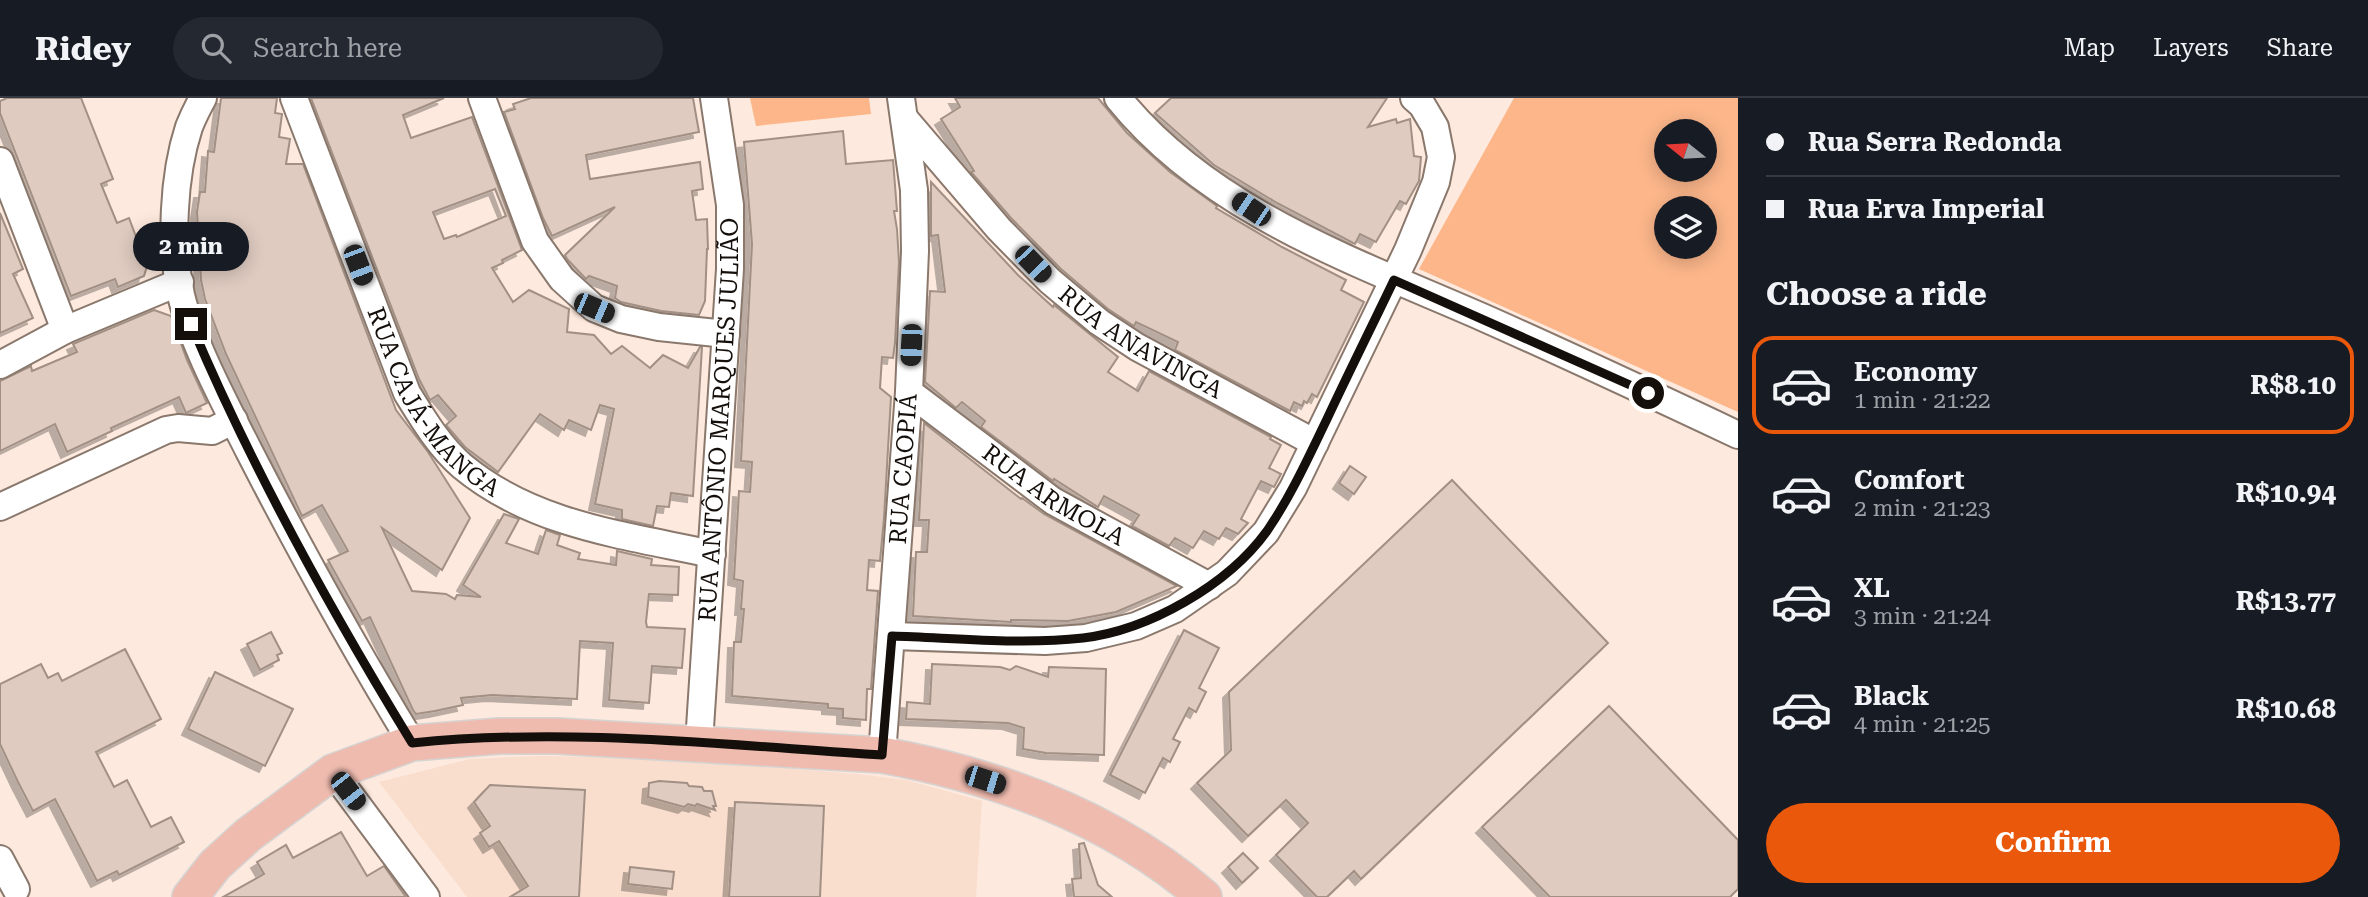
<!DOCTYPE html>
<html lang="en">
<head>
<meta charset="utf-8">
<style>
  :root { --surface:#171b24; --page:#242831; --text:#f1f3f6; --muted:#9ea1a6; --line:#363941; --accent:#ea580c }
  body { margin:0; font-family:"Roboto Serif",serif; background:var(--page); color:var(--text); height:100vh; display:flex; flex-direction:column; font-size:26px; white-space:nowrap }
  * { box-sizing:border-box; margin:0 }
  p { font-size:23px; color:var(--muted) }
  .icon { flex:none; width:38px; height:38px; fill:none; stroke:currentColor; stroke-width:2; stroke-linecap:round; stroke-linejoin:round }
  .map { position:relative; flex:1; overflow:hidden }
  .sheet { display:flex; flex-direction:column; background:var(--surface); width:630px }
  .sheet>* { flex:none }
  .hud { display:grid; align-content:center; height:154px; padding:0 28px; background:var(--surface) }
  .needle { width:46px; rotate:288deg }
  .controls { position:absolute; left:1654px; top:21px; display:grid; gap:14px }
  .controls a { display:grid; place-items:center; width:63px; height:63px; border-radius:50%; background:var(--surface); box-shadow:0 4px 18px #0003; font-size:35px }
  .end { position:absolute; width:32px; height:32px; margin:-16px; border:9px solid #150f0b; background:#fff; box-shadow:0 0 0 4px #fff }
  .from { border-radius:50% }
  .bubble { position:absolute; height:49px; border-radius:24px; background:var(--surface); box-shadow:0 4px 18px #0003; font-size:23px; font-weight:700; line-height:49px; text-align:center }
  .car { position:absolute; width:21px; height:42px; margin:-21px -10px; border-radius:9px; box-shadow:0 0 5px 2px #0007; background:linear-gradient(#222 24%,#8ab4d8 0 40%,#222 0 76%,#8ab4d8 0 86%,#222 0) }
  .hud b { display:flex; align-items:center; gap:24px; height:66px; font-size:26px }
  .hud b+b { border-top:2px solid var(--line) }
  .hud i { width:18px; height:18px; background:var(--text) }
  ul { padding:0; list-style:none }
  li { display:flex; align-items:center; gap:21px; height:98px; margin:0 14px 10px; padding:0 14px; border:4px solid transparent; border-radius:21px }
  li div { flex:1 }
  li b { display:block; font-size:26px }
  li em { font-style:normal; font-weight:700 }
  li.active { border-color:var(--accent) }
  li>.icon { width:63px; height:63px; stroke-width:1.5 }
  h2 { padding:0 28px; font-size:32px; line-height:84px }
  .action { display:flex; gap:14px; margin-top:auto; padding:14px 28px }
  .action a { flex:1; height:80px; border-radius:42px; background:var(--accent); color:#fff; font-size:28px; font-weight:700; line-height:80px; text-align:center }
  header { display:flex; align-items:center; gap:42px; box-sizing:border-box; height:98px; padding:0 35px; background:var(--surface); border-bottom:2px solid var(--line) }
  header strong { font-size:33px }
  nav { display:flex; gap:38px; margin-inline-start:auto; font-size:24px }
  .search { width:490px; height:63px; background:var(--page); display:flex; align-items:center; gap:18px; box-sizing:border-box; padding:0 24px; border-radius:38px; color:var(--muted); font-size:26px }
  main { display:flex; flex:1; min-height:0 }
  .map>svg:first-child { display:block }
  .built { fill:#f9ddcd }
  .green { fill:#fcb68a; fill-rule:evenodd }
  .building { fill:#dfcbc0; stroke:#a29085; stroke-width:2; fill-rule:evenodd; filter:url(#shadow) }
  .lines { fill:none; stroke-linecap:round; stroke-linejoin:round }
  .minor-casing { stroke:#8a786d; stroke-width:30 }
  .major-casing { stroke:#d5d4d3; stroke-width:38 }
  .minor { stroke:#fff; stroke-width:26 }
  .major { stroke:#efbbaf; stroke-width:35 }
  .route { stroke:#150f0b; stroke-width:9 }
  .labels { text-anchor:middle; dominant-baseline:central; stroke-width:6; stroke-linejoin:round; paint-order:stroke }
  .street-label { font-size:24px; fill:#150f0b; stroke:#fff }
</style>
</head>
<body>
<header>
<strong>Ridey</strong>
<div class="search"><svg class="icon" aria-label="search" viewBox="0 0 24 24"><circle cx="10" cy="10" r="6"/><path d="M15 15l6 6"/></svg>Search here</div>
<nav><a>Map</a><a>Layers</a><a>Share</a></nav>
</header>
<main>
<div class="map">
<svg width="1738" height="799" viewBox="0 0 1738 799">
  <defs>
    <filter id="shadow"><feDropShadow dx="-6" dy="6" stdDeviation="0" flood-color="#0004"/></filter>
  </defs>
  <rect width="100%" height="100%" fill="#fde9dd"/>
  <path class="built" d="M540,658L655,660L858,676L906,682L982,703L976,799H467L379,684L470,661Z"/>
  <g class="green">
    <path d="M750,0H869L871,16L756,28Z"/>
    <path d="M1514,0H1738V314L1419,171ZM1666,33H1704V72H1666ZM1666,110H1704V149H1666Z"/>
  </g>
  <g class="building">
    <path d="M7,0H81L113,81L101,86L117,125L129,120L147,168L144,178L118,189L115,181L71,198L0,15V3Z"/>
    <path d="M221,0H277L275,15L282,16L279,39L290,41L286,66H303L396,312L428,354L470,420L442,472L382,430L412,493L446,496L455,501L457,497L481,499L463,487L504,416L519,421L506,445L538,456L546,432L560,437L557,447L580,455L578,461L616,467L617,453L652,461L651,467L679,469L678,497L649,496L646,524L647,529L685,531L682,570L652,568L649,605L609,602L613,545L580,543L577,601L492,597L461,600L463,607L435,613L416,616L413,612L370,519L362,523L328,462L348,453L322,407L302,418L226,256L205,201L201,182L197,114L200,94H205L208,53L214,54Z"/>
    <path d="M311,0H444L403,17L411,40L472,19L522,152L502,162L503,165L492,170L513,204L529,192L569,211L567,234L594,237L611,256L622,248L650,270L663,257L688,270L700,249H702L693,398L671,395L669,409L657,408L653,428L622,421V412L595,406L614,311L600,307L591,332L569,322L564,332L540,316L498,374L465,349L446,327L456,318L438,297L430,302L419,281ZM495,91L506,118L457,139L456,137L444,141L433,114Z"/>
    <path d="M531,0H693L699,34L586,57L590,81L700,64L703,91L692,93L696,122L707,121L708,151H707L705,203L699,217L661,213L621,204L615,200L617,188L589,178L586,181L567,161L565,157L615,109L552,138L543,120L504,14L515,11L513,6Z"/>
    <path d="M955,0H1098L1127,35L1170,74L1217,108L1216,110L1282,149L1346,182L1341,192L1364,204L1317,299L1312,296L1307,305L1304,303L1302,308L1294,304L1290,313L1175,252L1178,244L1136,224L1134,228L1108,211L1061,171L1011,120L971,74L974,73L941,21L960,9Z"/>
    <path d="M1171,0H1387L1368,29L1396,21L1397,25L1410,21L1414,58L1421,59L1419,83L1406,106L1400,103L1376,144L1360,136L1355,146L1277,105L1214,67L1155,15Z"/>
    <path d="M843,33L846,66L893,62L897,113H894L897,131L899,164L895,245L893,260L882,259L880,290L891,299L884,420L880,463L869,462L867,492L878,493L871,591H867L866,622L843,620V611L828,610V606L732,598L734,544H741L744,511H741L743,483L734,481L739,393L750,394L752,364L741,363L752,146L744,44Z"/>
    <path d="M931,84L1018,177L1053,209L1054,207L1118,259L1108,274L1138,293L1149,273L1271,339L1270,341L1281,347L1269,370L1281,376L1274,389L1261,383L1241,421L1248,425L1238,436L1226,430L1219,441L1204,433L1193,450L1175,440L1169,448L1132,428L1139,417L1104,398L1098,409L1054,381L1053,383L981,329L985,323L962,304L956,310L925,284L930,193L945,194L938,137L931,138Z"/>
    <path d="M0,115L23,171L13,176L33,220L0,235Z"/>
    <path d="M154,212L171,218L187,262L207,305L186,315L179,299L111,330L112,333L67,354L55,326L0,353V283L31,268L32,273L77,254L73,246Z"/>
    <path d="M924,325L1021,401L1022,400L1044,416L1177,488L1116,514L1068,523L1011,522V524L913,518L916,454H927L929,422H919Z"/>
    <path d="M1350,368L1366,379L1354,396L1339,385Z"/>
    <path d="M1452,382L1608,545L1361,781L1354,773L1327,799H1317L1276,757L1308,725L1286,702L1248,738L1197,685L1231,652L1229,594Z"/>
    <path d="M1184,532L1219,550L1199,590L1206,594L1196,614L1189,610L1173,641L1180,644L1170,664L1163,660L1145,695L1110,677Z"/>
    <path d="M271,534L282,555L277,557L279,562L260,572L247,546Z"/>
    <path d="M125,551L161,621L96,654L114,689L127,682L151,729L171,719L184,744L119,777L117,773L97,783L55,701L33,713L18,684L0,646V586L41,566L48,580L58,575L62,583Z"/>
    <path d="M932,566L1000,569L1010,572L1016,568L1048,579L1049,569L1106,571L1104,657L1046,655L1023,651L1024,630L1008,625L906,621L907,604L930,606Z"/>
    <path d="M215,574L293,611L265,668L188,631Z"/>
    <path d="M1609,608L1738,742V791L1730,799H1550L1482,729Z"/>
    <path d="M659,683L687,685L689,688L702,689L704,693H712L716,708H713L715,712L697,706L695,708L688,706L684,709L648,699L649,685Z"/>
    <path d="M490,687L585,692L579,799H510L528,788L499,743L489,749L480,735L490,728L474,704Z"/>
    <path d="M735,704L824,708L820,799H729Z"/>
    <path d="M341,734L367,778L384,768L406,799H223L264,776L257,764L286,747L293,760Z"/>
    <path d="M1084,745L1098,787L1112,799H1074L1072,781L1081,780L1079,746Z"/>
    <path d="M1243,755L1258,770L1242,785L1228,769Z"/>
    <path d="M630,769L674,774L672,791L628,786Z"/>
  </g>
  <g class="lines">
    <defs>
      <g id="minor">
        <path d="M203,0C198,9 193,19 189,29C173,78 170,147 181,197C193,247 226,307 249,353C300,452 354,550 412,645"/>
        <path id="s1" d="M294,0L407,295C423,321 439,348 462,368C533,427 624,437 712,456"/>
        <path d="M482,0L535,143L562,181L594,210L621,221L659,229L726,236"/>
        <path d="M1118,0C1209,113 1354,163 1482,219C1568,257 1653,297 1738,337"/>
        <path id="s2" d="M904,20L999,131L1050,183L1099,224L1137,249L1315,345"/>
        <path d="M0,63L65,232"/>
        <path d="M0,267L65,232L180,184"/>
        <path id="s3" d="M909,294L1053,403L1209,488"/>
        <path d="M0,409L166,332L178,330L212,333L234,322"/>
        <path d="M892,538L1045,543L1086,540L1136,528L1175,511L1227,475L1266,434L1293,390L1408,152L1436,84L1441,59L1435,29L1422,7L1414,0"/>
        <path id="s4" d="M699,645L730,171V107L714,0"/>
        <path id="s5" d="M882,657L909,294L915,153L914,92L901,0"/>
        <path d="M333,674L426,799"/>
        <path d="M0,761L16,791"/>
      </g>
      <path id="major" d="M190,799L215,767L248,737L333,674L412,645L499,638H557L882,657C998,678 1114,721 1204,799"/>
    </defs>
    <use href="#minor" class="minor-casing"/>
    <use href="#major" class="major-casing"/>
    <use href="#minor" class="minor"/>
    <use href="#major" class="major"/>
  </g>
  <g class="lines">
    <path class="route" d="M191,226C252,371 330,511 412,645C568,629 725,647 882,657L892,538C955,540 1021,547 1083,540C1149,532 1228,487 1267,433C1291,398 1309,358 1327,321C1349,274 1372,228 1394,182L1648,295"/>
  </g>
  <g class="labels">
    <g class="street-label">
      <text stroke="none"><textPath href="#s2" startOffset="329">RUA ANAVINGA</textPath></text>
      <text stroke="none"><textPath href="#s1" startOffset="338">RUA CAJÁ-MANGA</textPath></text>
      <text stroke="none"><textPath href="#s4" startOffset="324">RUA ANTÔNIO MARQUES JULIÃO</textPath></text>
      <text stroke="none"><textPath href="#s5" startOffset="287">RUA CAOPIÁ</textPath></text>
      <text stroke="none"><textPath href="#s3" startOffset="178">RUA ARMOLA</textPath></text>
    </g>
  </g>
</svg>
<div class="controls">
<a><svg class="needle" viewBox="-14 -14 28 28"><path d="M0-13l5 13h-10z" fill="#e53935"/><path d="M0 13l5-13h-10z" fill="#9ea1a6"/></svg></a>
<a><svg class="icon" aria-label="layers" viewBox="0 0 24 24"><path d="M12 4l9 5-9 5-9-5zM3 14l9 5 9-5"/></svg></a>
</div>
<i class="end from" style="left:1648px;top:295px"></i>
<i class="end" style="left:191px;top:226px"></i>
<div class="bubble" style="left:133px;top:124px;width:116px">2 min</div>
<i class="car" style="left:1251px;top:111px;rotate:304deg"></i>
<i class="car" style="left:1033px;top:166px;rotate:136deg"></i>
<i class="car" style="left:358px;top:167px;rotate:159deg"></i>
<i class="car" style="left:594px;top:210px;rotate:113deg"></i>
<i class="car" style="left:911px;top:247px;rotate:183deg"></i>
<i class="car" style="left:985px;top:682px;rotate:108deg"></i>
<i class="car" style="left:348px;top:693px;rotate:142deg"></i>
</div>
<section class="sheet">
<div class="hud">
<b><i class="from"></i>Rua Serra Redonda</b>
<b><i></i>Rua Erva Imperial</b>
</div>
<h2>Choose a ride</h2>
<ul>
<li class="active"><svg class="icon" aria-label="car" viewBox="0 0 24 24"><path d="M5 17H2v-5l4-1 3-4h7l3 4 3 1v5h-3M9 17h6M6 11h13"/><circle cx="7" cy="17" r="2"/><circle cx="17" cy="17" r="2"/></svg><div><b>Economy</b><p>1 min · 21:22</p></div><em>R$8.10</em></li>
<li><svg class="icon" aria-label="car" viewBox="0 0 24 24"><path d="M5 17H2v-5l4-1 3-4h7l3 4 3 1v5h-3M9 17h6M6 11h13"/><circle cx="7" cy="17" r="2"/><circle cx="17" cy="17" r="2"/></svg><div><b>Comfort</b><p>2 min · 21:23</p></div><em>R$10.94</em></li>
<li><svg class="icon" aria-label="car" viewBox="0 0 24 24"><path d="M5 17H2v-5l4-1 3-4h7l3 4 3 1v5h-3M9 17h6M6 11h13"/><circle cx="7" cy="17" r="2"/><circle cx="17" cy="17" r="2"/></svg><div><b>XL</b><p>3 min · 21:24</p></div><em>R$13.77</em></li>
<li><svg class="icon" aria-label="car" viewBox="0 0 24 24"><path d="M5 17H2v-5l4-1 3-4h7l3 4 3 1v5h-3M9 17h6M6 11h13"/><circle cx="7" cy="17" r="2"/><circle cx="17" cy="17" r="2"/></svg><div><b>Black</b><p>4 min · 21:25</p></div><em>R$10.68</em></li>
</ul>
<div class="action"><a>Confirm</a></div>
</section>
</main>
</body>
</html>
